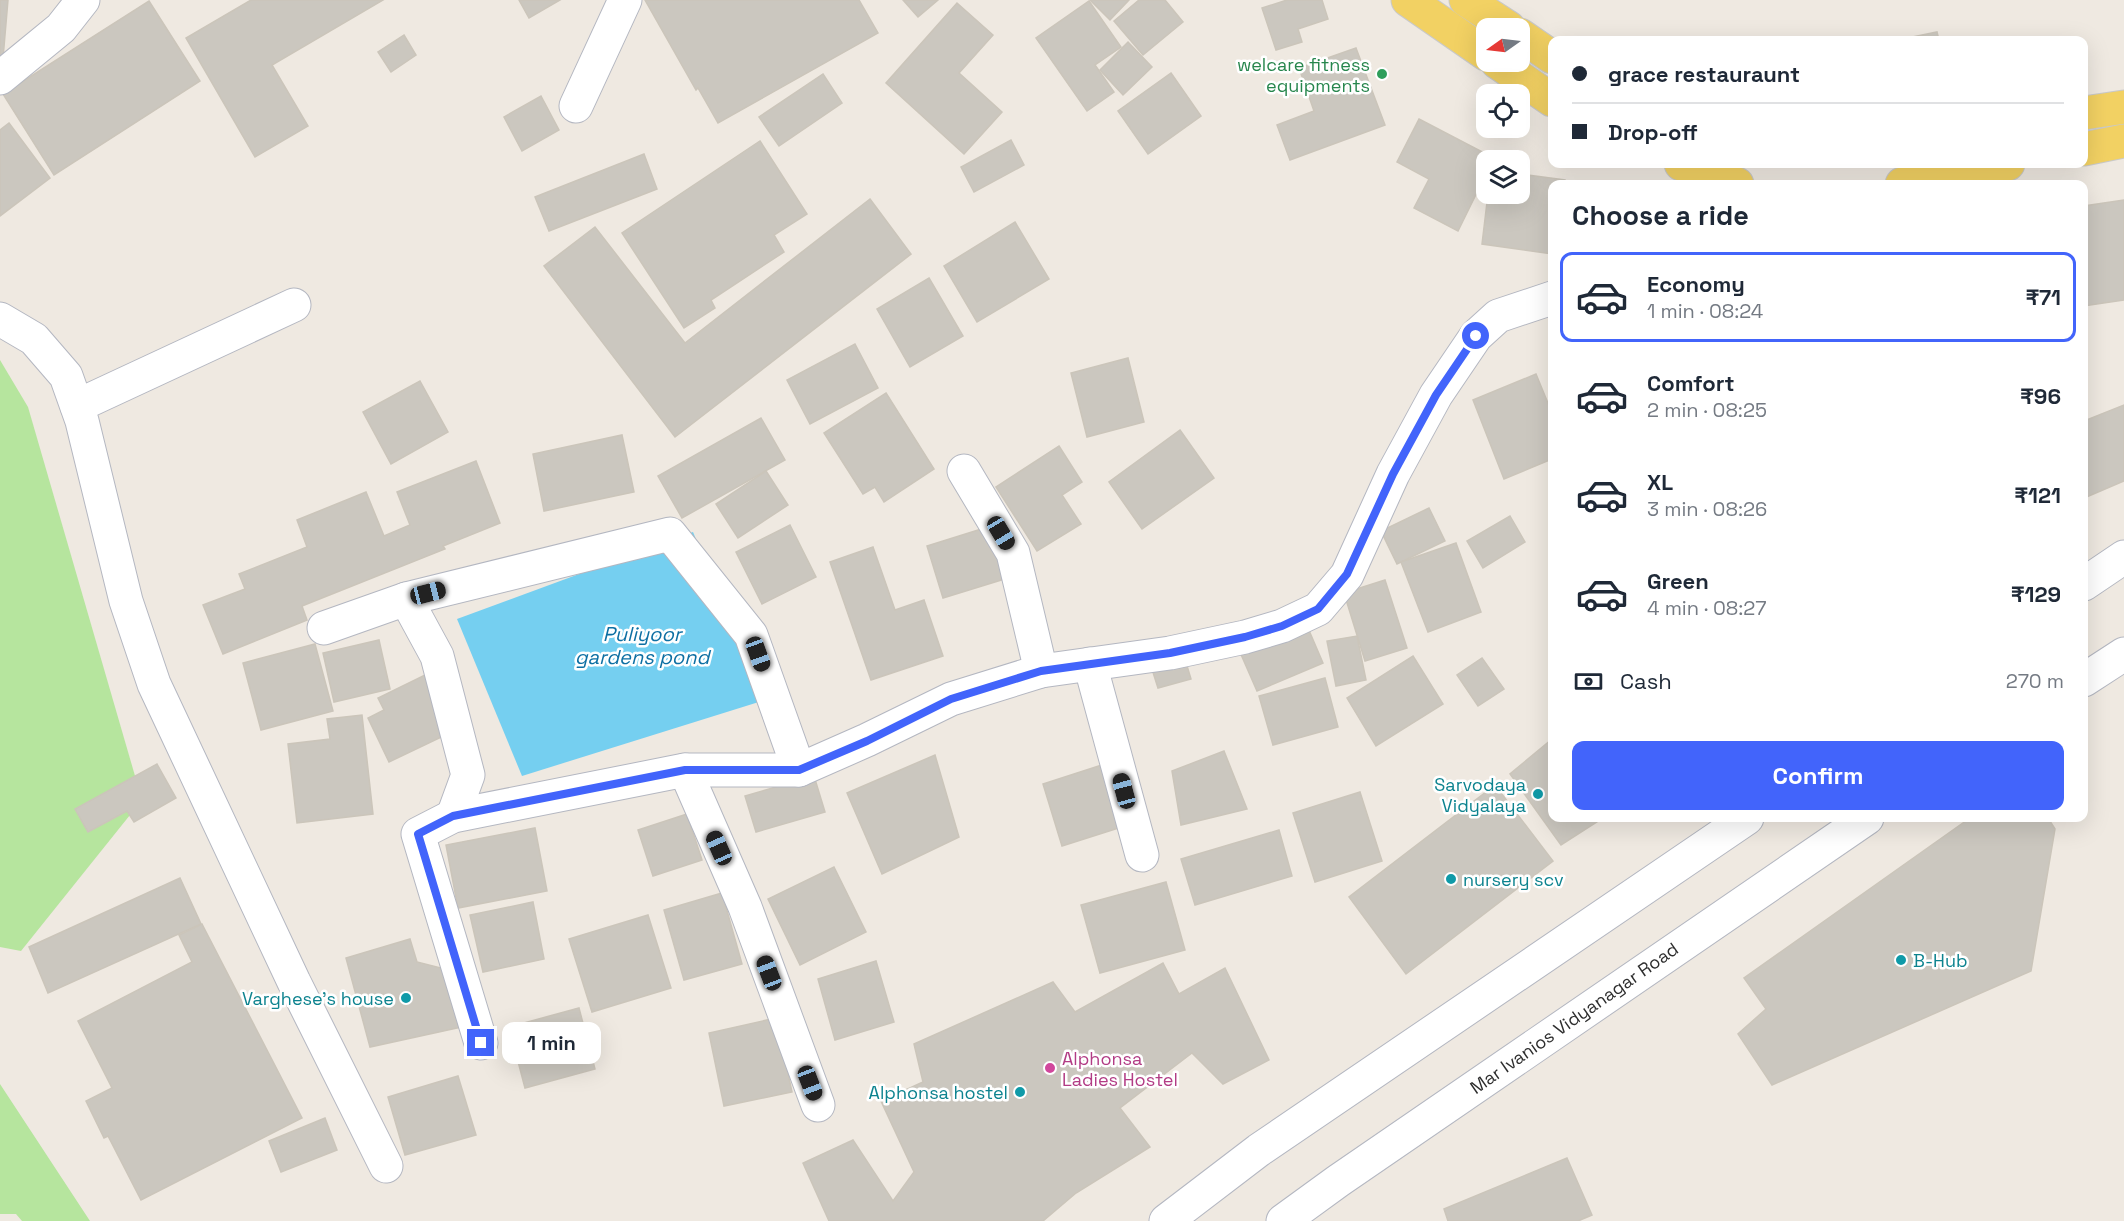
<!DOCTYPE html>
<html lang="en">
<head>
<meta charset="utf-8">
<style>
  :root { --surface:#fff; --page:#f6f6f7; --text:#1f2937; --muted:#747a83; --line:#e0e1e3; --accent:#4264fb }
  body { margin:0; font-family:"Space Grotesk",sans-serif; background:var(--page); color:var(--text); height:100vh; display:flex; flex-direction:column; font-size:22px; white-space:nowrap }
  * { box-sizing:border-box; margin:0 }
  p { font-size:20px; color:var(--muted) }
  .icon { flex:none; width:33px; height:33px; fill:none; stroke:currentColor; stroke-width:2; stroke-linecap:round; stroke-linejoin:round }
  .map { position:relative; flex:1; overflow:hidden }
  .drawer { position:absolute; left:1548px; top:180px; width:540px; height:642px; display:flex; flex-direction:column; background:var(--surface); border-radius:12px; box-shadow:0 6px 24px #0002 }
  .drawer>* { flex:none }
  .banner { position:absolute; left:1548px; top:36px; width:540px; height:132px; border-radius:12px; box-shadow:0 6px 24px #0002; display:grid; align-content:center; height:132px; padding:0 24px; background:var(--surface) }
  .needle { width:39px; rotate:256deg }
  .fabs { position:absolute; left:1476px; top:18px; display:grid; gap:12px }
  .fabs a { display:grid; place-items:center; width:54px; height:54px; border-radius:12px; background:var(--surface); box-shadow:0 6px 24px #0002; font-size:30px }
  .end { position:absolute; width:27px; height:27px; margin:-14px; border:8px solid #4264fb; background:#fff; box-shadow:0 0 0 3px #fff }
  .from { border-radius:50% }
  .bubble { position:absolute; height:42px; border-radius:12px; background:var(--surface); box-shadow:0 6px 24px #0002; font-size:20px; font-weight:700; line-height:42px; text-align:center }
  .car { position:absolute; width:18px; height:36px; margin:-18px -9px; border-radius:8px; box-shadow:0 0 4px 2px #0007; background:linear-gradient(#222 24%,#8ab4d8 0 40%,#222 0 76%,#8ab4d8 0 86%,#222 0) }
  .banner b { display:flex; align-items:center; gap:21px; height:57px; font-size:22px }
  .banner b+b { border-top:2px solid var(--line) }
  .banner i { width:15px; height:15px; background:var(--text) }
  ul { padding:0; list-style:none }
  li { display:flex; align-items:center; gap:18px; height:90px; margin:0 12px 9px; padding:0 12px; border:3px solid transparent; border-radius:12px }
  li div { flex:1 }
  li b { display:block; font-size:22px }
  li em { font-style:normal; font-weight:700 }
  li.selected { border-color:var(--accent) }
  li>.icon { width:54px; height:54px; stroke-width:1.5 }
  h2 { padding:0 24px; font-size:27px; line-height:72px }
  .pay { display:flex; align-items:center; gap:15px; height:66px; padding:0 24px; font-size:22px }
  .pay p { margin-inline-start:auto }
  .cta { display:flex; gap:12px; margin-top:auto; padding:12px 24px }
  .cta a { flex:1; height:69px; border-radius:12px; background:var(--accent); color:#fff; font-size:24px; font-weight:700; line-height:69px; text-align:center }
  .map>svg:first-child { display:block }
  .green { fill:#b6e59e }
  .water { fill:#75cff0 }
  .building { fill:#cbc7bf; stroke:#cbc5ba; stroke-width:1.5 }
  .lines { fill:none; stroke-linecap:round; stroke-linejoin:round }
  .minor-casing { stroke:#b4b7c1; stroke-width:35 }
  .major-casing { stroke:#c9c9c9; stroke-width:35 }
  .minor { stroke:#fff; stroke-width:33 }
  .major { stroke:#f2d163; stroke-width:33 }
  .route { stroke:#4264fb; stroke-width:8 }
  .leisure-dot { fill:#2e9e5b; stroke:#fff; stroke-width:2 }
  .culture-dot { fill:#0f9aa8; stroke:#fff; stroke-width:2 }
  .hotel-dot { fill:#d1479c; stroke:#fff; stroke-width:2 }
  .labels { text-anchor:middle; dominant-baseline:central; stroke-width:5; stroke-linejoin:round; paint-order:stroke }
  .leisure-label { font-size:18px; fill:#27864d; stroke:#fff; text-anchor:end }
  .culture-label { font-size:18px; fill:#0d838f; stroke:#fff; text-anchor:end }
  .street-label { font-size:18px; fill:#2e2e2e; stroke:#fff }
  .hotel-label { font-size:18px; fill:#b23c85; stroke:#fff; text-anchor:start }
  .water-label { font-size:20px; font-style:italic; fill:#0d6fa3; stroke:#fff }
</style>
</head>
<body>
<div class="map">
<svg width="2124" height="1221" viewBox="0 0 2124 1221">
  <rect width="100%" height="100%" fill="#efe9e1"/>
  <g class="green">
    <path d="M0,360L28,407L142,800L21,951L0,947Z"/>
    <path d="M0,1084L90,1221H22L16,1214H0Z"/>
  </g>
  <path class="water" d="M693,532L762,701L522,776L457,619Z"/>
  <g class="building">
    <path d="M0,0H8L2,70L0,69Z"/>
    <path d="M251,0H383L272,65L308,126L255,157L186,38Z"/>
    <path d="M519,0H560L529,18Z"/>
    <path d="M645,0H859L878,33L718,123L698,88L696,90Z"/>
    <path d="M903,0H938L918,17Z"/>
    <path d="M1090,0H1129L1110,20Z"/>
    <path d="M1139,0H1165L1183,22L1143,55L1114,21Z"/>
    <path d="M1287,0H1322L1328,19L1298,29L1302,42L1276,50L1262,8Z"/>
    <path d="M149,1L200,81L54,175L3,94Z"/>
    <path d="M1089,1L1121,47L1095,65L1114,92L1087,111L1036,38Z"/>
    <path d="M957,3L993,35L959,73L1002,112L964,154L886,83Z"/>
    <path d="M1937,32L1939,40H1898Z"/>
    <path d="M404,35L416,55L391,72L378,52Z"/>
    <path d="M1128,42L1152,67L1123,95L1100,70Z"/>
    <path d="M1356,48L1385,125L1290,160L1277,125L1314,111L1299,68Z"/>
    <path d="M1171,73L1201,116L1148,154L1118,111Z"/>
    <path d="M823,74L842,103L779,146L759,117Z"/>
    <path d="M541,96L559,130L522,151L504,117Z"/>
    <path d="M1419,119L1494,158L1493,160H1486V174L1458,231L1414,208L1429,179L1397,162Z"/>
    <path d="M9,123L50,178L0,216V130Z"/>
    <path d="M1011,140L1024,165L974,192L961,167Z"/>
    <path d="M760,141L807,214L774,235L784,252L711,300L715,308L684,328L622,233Z"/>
    <path d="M644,154L657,189L549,231L535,197Z"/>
    <path d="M1520,174L1565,180V184H1552V254L1482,244L1488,194H1520Z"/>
    <path d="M870,199L911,254L675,437L544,266L595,227L685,343Z"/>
    <path d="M2124,200V300L2084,306V206Z"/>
    <path d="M1015,222L1049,279L977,322L944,266Z"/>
    <path d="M929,278L963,336L910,367L877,309Z"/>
    <path d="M855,344L878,388L810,424L787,380Z"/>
    <path d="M1128,358L1144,422L1087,437L1071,373Z"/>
    <path d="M1536,374L1552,413V459L1504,479L1473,400Z"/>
    <path d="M420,381L448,432L391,464L363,412Z"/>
    <path d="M886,393L934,469L884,502L875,487L863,494L824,433Z"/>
    <path d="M2124,405V481L2084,498V421Z"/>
    <path d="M761,418L785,460L682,518L658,476Z"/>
    <path d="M1180,430L1214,478L1142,529L1109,482Z"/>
    <path d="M622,435L634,492L544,511L533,454Z"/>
    <path d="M1059,446L1082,482L1062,495L1081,524L1037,551L996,487Z"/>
    <path d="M476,461L500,523L443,546L445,549L302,606L307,620L223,654L203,605L245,589L239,574L307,547L297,520L366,492L384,536L410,525L397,492Z"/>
    <path d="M766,471L788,505L738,538L716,504Z"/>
    <path d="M1429,508L1445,541L1397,564L1381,531Z"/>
    <path d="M1510,516L1525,542L1483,568L1467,541Z"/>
    <path d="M790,525L816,577L762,604L736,552Z"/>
    <path d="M991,526L1008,578L943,598L927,546Z"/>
    <path d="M1456,543L1481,612L1428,632L1401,562Z"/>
    <path d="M873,547L895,610L924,600L943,656L871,680L830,562Z"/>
    <path d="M1385,580L1407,648L1365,661L1344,593Z"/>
    <path d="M1305,621L1323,663L1257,691L1239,650Z"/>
    <path d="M1357,636L1366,680L1336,686L1327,641Z"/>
    <path d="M379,640L390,689L334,702L323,653Z"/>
    <path d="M315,644L333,711L261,730L243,663Z"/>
    <path d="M1184,656L1191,679L1158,688L1151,666Z"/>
    <path d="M1413,656L1443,704L1376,746L1347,698Z"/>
    <path d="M1482,658L1504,689L1478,706L1457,675Z"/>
    <path d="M425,675L452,732L389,762L368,718L384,710L378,698Z"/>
    <path d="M1325,678L1338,727L1273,745L1259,696Z"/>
    <path d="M362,715L373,814L297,823L288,744L330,739L327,719Z"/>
    <path d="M1552,739V818H1603L1561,845L1510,774Z"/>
    <path d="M1224,751L1247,809L1181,825L1172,771Z"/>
    <path d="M935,755L959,837L882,874L847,793Z"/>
    <path d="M1108,763L1128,825L1062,846L1043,784Z"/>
    <path d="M157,764L176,798L134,822L127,811L88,832L75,809Z"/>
    <path d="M814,776L825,812L756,832L745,796Z"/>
    <path d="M1495,785L1553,861L1406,974L1349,897Z"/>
    <path d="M1360,792L1382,861L1315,882L1293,813Z"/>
    <path d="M687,814L702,860L653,876L638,830Z"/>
    <path d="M1970,818H2048L2055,829L2031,971L1772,1085L1738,1034L1766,1009L1744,978Z"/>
    <path d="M535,828L547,891L458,908L446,845Z"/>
    <path d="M1279,830L1292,876L1195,905L1181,859Z"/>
    <path d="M834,867L866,932L800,965L768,899Z"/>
    <path d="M180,878L201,924L48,993L29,947Z"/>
    <path d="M1166,882L1185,950L1100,973L1081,905Z"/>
    <path d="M722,893L742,964L684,980L664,910Z"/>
    <path d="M533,902L544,959L483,972L470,915Z"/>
    <path d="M648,915L671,988L592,1012L569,939Z"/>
    <path d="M202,924L302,1118L141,1200L108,1136L104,1138L86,1101L112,1088L78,1021L192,962L179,935Z"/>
    <path d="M410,939L417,962L449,970L462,1027L370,1047L346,958Z"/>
    <path d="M876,961L894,1022L835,1040L818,979Z"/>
    <path d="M1163,963L1179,994L1225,968L1269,1060L1223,1084L1192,1053L1120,1108L1150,1147L1076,1193L1043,1221H829L803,1163L853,1140L893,1201L914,1172L881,1101L923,1082L914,1044L1053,982L1075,1012Z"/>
    <path d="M579,1008L595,1069L525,1088L509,1027Z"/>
    <path d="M776,1018L792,1092L724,1106L709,1033Z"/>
    <path d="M458,1076L476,1135L405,1155L388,1097Z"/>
    <path d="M325,1118L337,1150L281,1172L269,1141Z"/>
    <path d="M1567,1158L1592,1215L1578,1221H1448L1444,1209Z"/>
  </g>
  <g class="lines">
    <defs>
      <g id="minor">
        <path d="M0,78L61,28L83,0"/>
        <path d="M576,106L625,0"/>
        <path d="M0,319L34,339L66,376L82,421L126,601L154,684L294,982L386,1166"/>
        <path d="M77,406L294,305"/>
        <path d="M964,471L1013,553L1041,671"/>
        <path d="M2084,584L2124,557"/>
        <path d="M324,628L406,599"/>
        <path d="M1090,664L1142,855"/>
        <path d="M2084,680L2124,654"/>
        <path d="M685,770L745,907L818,1105"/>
        <path d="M453,816L468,775L437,656L406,599L670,534L751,635L799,770"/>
        <path d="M481,1043L418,834L453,816L685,770H799L867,740L951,699L1041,671L1170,653L1245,637L1282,626L1318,609L1347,575L1393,474L1436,395L1476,336L1498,316L1552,298"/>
        <path d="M1166,1221L1259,1150L1747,818"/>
        <path d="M1283,1221L1338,1181L1867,818"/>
      </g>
      <g id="major">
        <path d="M1408,0L1486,54"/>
        <path d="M1466,0L1509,28"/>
        <path d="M1520,35L1552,57"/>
        <path d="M1497,62L1552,100"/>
        <path d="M2084,113L2124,107"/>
        <path d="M2084,149L2124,141"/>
        <path d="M1681,164L1737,184"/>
        <path d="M1902,184L2008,164"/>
      </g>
    </defs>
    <use href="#minor" class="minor-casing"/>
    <use href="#major" class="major-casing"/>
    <use href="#minor" class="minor"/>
    <use href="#major" class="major"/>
  </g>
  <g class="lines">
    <path class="route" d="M481,1043L418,834L453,816L685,770H799L867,741L951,699L1041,671L1170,653L1245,637L1282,626L1318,609L1347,574L1393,474L1436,395L1476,336"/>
  </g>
  <circle class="leisure-dot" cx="1382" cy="74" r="6"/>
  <g class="culture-dot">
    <circle cx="1538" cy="794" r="6"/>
    <circle cx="1451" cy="879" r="6"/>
    <circle cx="1901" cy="960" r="6"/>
    <circle cx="406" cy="998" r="6"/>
    <circle cx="1020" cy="1092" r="6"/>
  </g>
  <circle class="hotel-dot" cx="1050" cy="1068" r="6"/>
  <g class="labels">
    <g class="leisure-label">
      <text x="1370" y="64">welcare fitness<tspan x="1370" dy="21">equipments</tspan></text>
    </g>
    <g class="culture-label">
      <text x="1526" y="784">Sarvodaya<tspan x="1526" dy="21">Vidyalaya</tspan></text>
      <text x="1463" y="879" text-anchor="start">nursery scv</text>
      <text x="1913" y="960" text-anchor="start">B-Hub</text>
      <text x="394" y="998">Varghese's house</text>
      <text x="1008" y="1092">Alphonsa hostel</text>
    </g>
    <g class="street-label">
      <text transform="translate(1574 1018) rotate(-35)">Mar Ivanios Vidyanagar Road</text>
    </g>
    <g class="hotel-label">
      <text x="1062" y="1058">Alphonsa<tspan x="1062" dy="21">Ladies Hostel</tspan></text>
    </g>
    <g class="water-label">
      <text x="642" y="634">Puliyoor<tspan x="642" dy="23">gardens pond</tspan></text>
    </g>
  </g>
</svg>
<div class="fabs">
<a><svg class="needle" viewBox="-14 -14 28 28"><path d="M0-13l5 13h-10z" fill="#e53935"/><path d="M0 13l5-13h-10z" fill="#747a83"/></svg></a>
<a><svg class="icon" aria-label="locate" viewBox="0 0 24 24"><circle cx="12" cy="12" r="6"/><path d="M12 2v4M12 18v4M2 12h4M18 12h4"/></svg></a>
<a><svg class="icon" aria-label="layers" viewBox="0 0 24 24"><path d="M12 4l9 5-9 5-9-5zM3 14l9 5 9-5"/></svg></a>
</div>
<i class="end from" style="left:1476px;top:336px"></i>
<i class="end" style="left:481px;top:1043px"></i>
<div class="bubble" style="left:502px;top:1022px;width:99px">1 min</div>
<i class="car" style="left:1001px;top:533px;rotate:149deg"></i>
<i class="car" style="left:428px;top:593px;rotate:76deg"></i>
<i class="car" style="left:758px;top:654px;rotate:160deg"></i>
<i class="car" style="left:1124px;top:791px;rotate:345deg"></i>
<i class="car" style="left:719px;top:848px;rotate:336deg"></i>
<i class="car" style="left:769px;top:973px;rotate:339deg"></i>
<i class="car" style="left:810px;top:1083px;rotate:159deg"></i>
<div class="banner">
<b><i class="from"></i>grace restauraunt</b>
<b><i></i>Drop-off</b>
</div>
<section class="drawer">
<h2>Choose a ride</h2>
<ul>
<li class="selected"><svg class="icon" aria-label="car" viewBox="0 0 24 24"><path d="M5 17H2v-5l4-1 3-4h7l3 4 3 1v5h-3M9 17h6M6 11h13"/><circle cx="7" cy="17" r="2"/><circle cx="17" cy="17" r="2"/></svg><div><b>Economy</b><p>1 min · 08:24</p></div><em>₹71</em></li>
<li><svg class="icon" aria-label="car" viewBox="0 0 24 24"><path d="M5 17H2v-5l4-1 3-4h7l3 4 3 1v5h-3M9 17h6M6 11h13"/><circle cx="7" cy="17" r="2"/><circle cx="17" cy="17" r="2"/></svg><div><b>Comfort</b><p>2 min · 08:25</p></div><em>₹96</em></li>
<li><svg class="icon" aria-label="car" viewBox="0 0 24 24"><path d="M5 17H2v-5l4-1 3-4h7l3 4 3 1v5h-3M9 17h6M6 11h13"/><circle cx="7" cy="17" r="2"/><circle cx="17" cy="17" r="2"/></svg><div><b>XL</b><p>3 min · 08:26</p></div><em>₹121</em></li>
<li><svg class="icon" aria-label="car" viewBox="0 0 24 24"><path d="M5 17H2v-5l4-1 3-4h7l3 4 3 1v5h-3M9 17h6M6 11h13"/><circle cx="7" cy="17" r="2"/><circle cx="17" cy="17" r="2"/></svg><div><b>Green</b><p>4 min · 08:27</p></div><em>₹129</em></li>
</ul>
<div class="pay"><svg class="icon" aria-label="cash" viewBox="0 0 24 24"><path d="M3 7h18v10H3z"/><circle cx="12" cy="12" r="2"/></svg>Cash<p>270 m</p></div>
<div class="cta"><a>Confirm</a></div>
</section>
</div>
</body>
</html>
